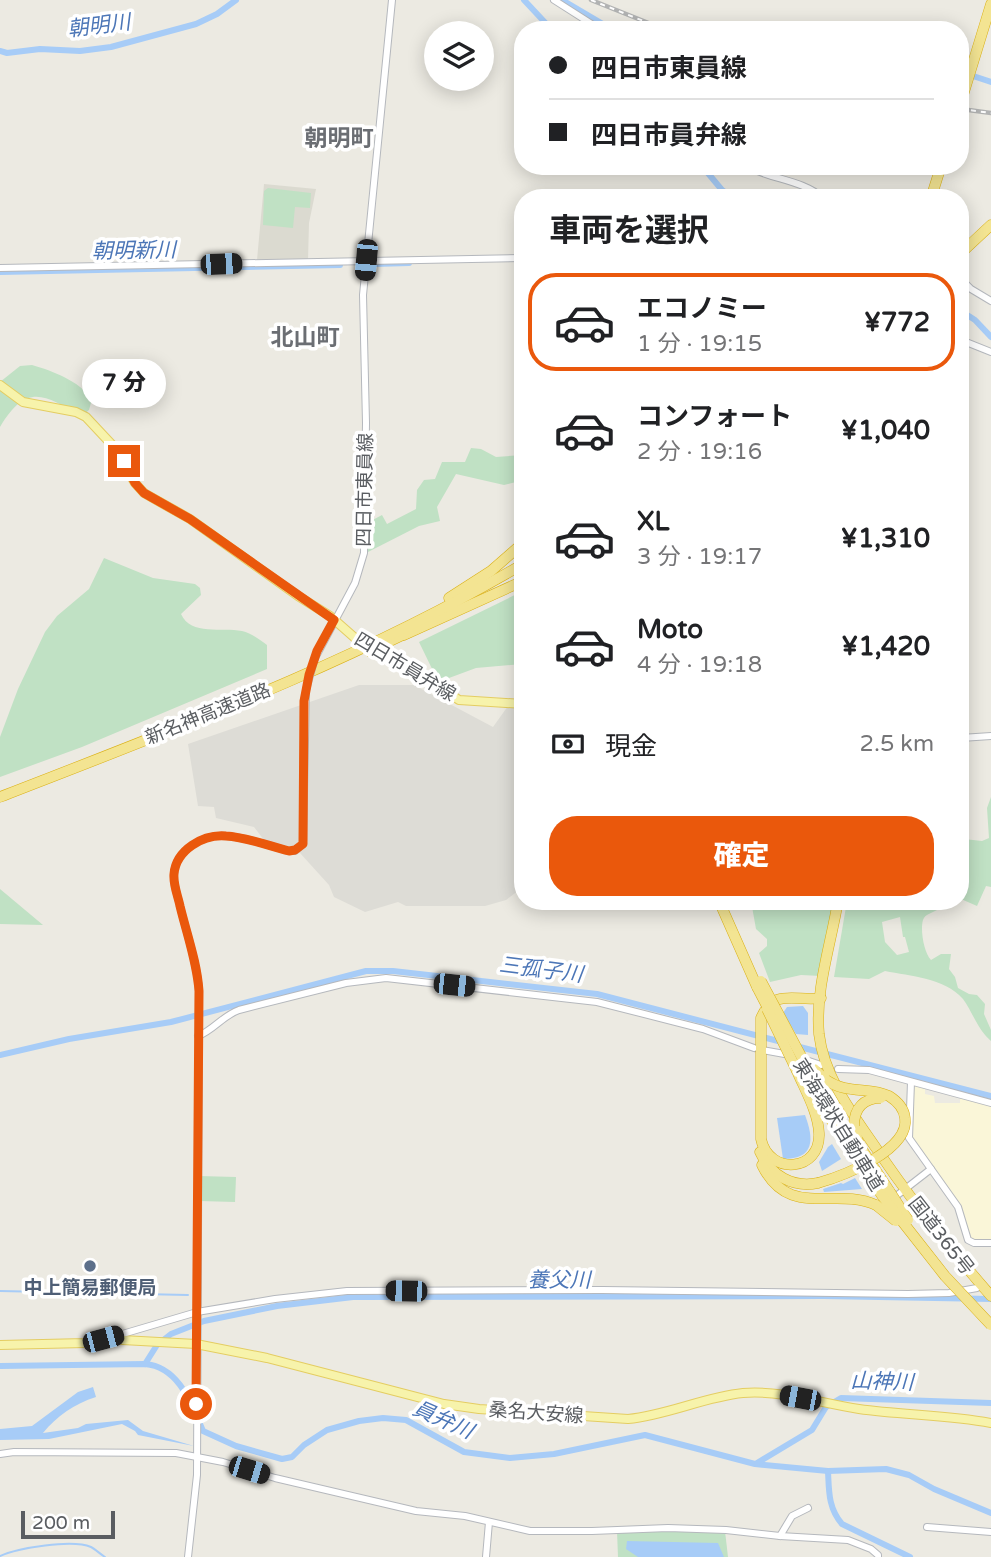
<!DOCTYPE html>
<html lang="ja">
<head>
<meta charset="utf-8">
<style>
  :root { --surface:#fff; --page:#f2f2f2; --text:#202124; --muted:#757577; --line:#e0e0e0; --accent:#ea580c }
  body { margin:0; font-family:"Varela Round","Noto Sans JP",sans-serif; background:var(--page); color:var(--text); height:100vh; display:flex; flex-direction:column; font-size:26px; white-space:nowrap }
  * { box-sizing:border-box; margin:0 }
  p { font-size:23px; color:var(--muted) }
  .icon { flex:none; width:38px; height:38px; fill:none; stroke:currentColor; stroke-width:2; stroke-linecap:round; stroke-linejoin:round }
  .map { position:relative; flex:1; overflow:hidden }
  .side { position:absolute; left:514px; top:189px; width:455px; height:721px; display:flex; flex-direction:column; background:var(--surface); border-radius:28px; box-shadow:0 4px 18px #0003 }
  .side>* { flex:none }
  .top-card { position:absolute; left:514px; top:21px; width:455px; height:154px; border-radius:28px; box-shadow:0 4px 18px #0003; display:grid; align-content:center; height:154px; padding:0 35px; background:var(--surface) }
  .controls { position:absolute; left:424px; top:21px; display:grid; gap:14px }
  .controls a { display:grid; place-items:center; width:70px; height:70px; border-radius:50%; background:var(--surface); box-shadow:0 4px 18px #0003; font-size:35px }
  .scale { position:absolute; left:21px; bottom:18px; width:94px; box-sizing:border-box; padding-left:7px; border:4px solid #5a5d61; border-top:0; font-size:19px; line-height:24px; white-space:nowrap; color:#5a5d61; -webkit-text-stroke:5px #fff; paint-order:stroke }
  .end { position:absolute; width:32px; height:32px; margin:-16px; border:9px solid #ea580c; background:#fff; box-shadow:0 0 0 4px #fff }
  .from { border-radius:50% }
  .bubble { position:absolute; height:49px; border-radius:24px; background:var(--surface); box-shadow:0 4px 18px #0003; font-size:23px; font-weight:800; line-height:49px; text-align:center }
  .car { position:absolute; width:21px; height:42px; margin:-21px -10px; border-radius:9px; box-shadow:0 0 5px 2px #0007; background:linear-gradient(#222 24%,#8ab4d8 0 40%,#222 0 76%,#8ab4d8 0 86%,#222 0) }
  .top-card b { display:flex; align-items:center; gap:24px; height:66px; font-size:26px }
  .top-card b+b { border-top:2px solid var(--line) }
  .top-card i { width:18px; height:18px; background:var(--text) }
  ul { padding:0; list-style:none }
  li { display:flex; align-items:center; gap:21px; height:98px; margin:0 14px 10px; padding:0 21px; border:4px solid transparent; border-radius:28px }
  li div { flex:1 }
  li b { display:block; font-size:26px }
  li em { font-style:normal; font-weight:800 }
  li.current { border-color:var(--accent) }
  li>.icon { width:63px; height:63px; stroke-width:1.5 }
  h2 { padding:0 35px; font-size:32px; line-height:84px }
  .pay { display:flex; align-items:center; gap:18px; height:77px; padding:0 35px; font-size:26px }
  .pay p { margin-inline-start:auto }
  .action { display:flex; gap:14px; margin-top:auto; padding:14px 35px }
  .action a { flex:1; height:80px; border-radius:28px; background:var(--accent); color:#fff; font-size:28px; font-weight:800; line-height:80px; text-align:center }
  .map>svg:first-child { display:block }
  .commercial { fill:#faf6d8 }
  .industrial { fill:#dddcd6 }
  .education { fill:#dbdad0 }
  .green { fill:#c0e1c4; fill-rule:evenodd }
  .water { fill:#a7ccf7 }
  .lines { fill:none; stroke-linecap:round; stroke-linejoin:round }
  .stream { stroke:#a7ccf7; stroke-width:2 }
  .river { stroke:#a7ccf7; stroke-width:6 }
  .secondary-casing { stroke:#b5b8bd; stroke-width:8 }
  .primary-casing { stroke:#e4cd62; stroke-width:10 }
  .highway-casing { stroke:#dab014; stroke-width:11 }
  .secondary { stroke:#fff; stroke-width:6 }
  .primary { stroke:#f7f3ab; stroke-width:8 }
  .highway { stroke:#f3e492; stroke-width:10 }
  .rail-casing { stroke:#b2b3b3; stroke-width:4.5 }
  .rail { stroke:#fff; stroke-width:2; stroke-dasharray:5; stroke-linecap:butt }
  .secondary-bridge-casing { stroke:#b5b8bd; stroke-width:8; stroke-linecap:butt }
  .primary-bridge-casing { stroke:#e4cd62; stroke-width:10; stroke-linecap:butt }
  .highway-bridge-casing { stroke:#dab014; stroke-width:11; stroke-linecap:butt }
  .secondary-bridge { stroke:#fff; stroke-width:6 }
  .primary-bridge { stroke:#f7f3ab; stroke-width:8 }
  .highway-bridge { stroke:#f3e492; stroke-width:10 }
  .route { stroke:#ea580c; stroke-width:9 }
  .service-dot { fill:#5c6f8a; stroke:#fff; stroke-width:2.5 }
  .labels { text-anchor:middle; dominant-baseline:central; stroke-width:7; stroke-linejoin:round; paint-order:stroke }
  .street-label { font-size:19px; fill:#5a5d61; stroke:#fff }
  .service-label { font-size:19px; font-weight:bold; fill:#4e5e75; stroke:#fff }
  .water-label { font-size:21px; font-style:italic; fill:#4c76b7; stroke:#fff }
  .quarter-label { font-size:23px; font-weight:bold; fill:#6b6e73; stroke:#fff }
</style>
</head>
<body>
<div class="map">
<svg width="991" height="1557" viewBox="0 0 991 1557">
  <rect width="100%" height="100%" fill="#eceae2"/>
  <path class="commercial" d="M913,1086L925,1089V1094L934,1096L935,1103H960V1098L991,1106V1240L970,1239L961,1206L912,1138Z"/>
  <path class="industrial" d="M359,685H414L493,727L508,706L523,707V887L506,900L485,906H406L398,902L365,912L334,897L329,885L300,853L264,840L254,827L216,818L214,807L198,806L188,744Z"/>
  <path class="education" d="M264,184L316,189L309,223L308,260H257Z"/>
  <g class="green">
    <path d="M268,188L311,193L310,208L295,207L293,228L263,225L264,191Z"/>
    <path d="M32,365C53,371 79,381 92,399L89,410L82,416C44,395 27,382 0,427V382L20,366Z"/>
    <path d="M471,448L481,449L496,457L523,455V485L520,481L504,485L456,474L437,507L440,521L419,526L368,552L367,523L382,515L387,524L416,509L417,490L424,480L435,479L442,462H465Z"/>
    <path d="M104,558L153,578L195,584L200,588L201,595L181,614C191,636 222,627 242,631C251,633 260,640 267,645V669L82,747L0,777V737L18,689L45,632L57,616L89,589Z"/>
    <path d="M523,591V664L476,668L449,678L437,679L419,642Z"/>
    <path d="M991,797V887L986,886L977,906L961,899V847L964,839L982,841L989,838L987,808Z"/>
    <path d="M0,889L43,925L0,924Z"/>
    <path d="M751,901H836L821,976L801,975L770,982L759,953L767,946V939L756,929Z"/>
    <path d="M847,901H932L937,905V910C932,913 925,914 923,920C920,930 924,953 931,960L941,954H951L949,969L955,977L958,988L969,994L977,995L985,1004L984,1014L991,1030V1041C978,1030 973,1013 963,999C945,978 910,976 885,971L869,979L834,977ZM900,917L903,937H905L909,952L897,955L885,942L882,922Z"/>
    <path d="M199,1176L236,1177L235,1202L199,1201Z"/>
    <path d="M617,1531H725L728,1557H618Z"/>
  </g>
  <g class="water">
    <path d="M803,1006L808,1013V1035L796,1034L783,1013L787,1007Z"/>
    <path d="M805,1115C814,1139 815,1159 783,1159L777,1118Z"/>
    <path d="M832,1144L841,1159L822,1171L819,1162L828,1147Z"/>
    <path d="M855,1178L862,1189L824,1192L823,1189L841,1183L843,1184Z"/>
    <path d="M93,1387L96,1397C74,1404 57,1416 43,1433L78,1428L86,1424L128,1420L143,1431L194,1446L138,1435L135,1431L122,1424L49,1439L0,1440V1429L32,1426L78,1392Z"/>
    <path d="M627,1541L718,1543L724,1557H638L626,1549Z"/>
  </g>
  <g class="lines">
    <g class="stream">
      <path d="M0,1291L188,1295"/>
      <path d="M0,1556C18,1548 72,1539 91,1547C95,1549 100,1554 105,1557"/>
    </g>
    <g class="river">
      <path d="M524,0L552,30"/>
      <path d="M562,0L613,30"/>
      <path d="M0,51L7,53L40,49L80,51L111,47L196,24L217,14L236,0"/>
      <path d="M961,72L991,82"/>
      <path d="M702,166L722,190L733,198"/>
      <path d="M373,264L409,263"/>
      <path d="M0,272L340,265"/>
      <path d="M961,311L975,320L991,337"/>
      <path d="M796,1046L991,1096"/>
      <path d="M0,1055L69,1039L171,1022L366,971H393L597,994L782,1042"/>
      <path d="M145,1364L157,1345L171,1334L204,1321L277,1306L353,1297L823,1296L991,1299"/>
      <path d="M0,1366L145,1364C179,1367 191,1403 203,1431L236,1446L282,1459L292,1457L304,1445L327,1430L359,1421L383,1418L406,1420L464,1452L510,1458L554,1454L645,1435L755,1464L828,1471L886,1469L909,1475L934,1489L991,1513"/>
      <path d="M757,1463L812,1430L826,1407L841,1398L991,1403"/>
      <path d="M828,1471C829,1490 828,1508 842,1524L910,1557"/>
    </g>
    <defs>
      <g id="secondary">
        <path d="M554,0L601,30"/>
        <path d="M747,166C771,180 801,179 823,198"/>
        <path d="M0,268L523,258"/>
        <path d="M961,279L971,289L991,301"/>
        <path d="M961,340L991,352"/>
        <path d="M315,658L355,583L364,553L366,423L363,295L392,0"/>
        <path d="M961,738L991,736"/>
        <path d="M198,1036C214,1030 222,1016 239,1010L346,983L386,978L597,1002L703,1029L754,1048"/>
        <path d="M762,1050L790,1055"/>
        <path d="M803,1059L821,1065"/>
        <path d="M838,1069L869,1070L991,1103"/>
        <path d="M911,1082L909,1138L958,1207L968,1240L974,1243H991"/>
        <path d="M891,1200L931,1169"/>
        <path d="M109,1338L197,1312L275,1299L347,1291L602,1290L908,1294L949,1293L977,1288"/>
        <path d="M0,1454L14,1452L176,1453L223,1462L275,1478L416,1511L465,1516L530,1531H592L668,1528L726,1530L780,1536L848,1540L871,1549L878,1555V1557"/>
        <path d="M927,1527L991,1532"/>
        <path d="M780,1536L792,1516L808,1508"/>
        <path d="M188,1557L197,1475L199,991C197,962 187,935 180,906C178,896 173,885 174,874C176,850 203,834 226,836C247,837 269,846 289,851H295L303,844L306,690"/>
        <path d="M486,1557L489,1522"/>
      </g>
      <g id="primary">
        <path d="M0,385L23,402L76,412L86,417L115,448L135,483L144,493L190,519L298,596L330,616L355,638"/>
        <path d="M383,654L421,675L459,700L523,704"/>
        <path d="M0,1345L85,1343L104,1339L196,1344L267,1358L444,1404L479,1409L628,1419C668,1415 704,1397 743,1393C782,1390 820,1403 859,1409C902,1415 948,1415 991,1423"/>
      </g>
      <g id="highway">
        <path d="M961,102L991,4"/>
        <path d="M931,198L941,166"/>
        <path d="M961,253L991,225"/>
        <path d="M449,598L491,571L523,543"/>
        <path d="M404,635L523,581"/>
        <path d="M369,651L409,632"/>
        <path d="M0,797C177,728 359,661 523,564"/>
        <path d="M719,901L757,987"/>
        <path d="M838,901C831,944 815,990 819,1034C824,1077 852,1113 876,1148C911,1200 950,1249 991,1296"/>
        <path d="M814,1069L826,1080"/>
        <path d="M797,1071C805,1090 818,1112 819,1133C821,1172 769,1176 761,1139V1018C774,987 797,1002 821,998"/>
        <path d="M806,1077L833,1123L883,1197"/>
        <path d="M854,1126L859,1145L890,1192"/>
        <path d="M760,1152C771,1176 793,1188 818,1183"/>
        <path d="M762,1165C789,1220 834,1186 876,1205"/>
      </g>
    </defs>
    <use href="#secondary" class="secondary-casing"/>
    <use href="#primary" class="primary-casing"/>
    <use href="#highway" class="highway-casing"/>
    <use href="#secondary" class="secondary"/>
    <use href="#primary" class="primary"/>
    <use href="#highway" class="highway"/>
    <defs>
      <g id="rail">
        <path d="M591,0L666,30"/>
        <path d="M961,109L991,113"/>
      </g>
    </defs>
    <use href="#rail" class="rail-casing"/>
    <use href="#rail" class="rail"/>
    <defs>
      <path id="secondary-bridge" d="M306,690L315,658"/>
      <path id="primary-bridge" d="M355,638L383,654"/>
      <g id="highway-bridge">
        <path d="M761,981L809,1071"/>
        <path d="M757,987L771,1014"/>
        <path d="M767,1009L797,1071"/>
        <path d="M854,1126C854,1108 864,1098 881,1098"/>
        <path d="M818,1183C843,1176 910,1150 905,1118C904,1109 897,1101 889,1096C869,1086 848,1095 826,1080"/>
        <path d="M890,1192L908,1220"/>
        <path d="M883,1197L945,1276L991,1325"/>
        <path d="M876,1205L896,1221"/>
      </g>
    </defs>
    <use href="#secondary-bridge" class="secondary-bridge-casing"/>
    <use href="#primary-bridge" class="primary-bridge-casing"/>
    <use href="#highway-bridge" class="highway-bridge-casing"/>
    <use href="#secondary-bridge" class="secondary-bridge"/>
    <use href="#primary-bridge" class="primary-bridge"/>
    <use href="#highway-bridge" class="highway-bridge"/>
  </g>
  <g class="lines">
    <path class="route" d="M124,461L135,483L144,493L190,519L334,620L317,651L309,675L304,701L303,844L295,850L289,851C269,846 246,837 226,836C203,834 176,850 174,874C173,885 178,896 180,906C187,935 197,962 199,991L196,1404"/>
  </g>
  <circle class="service-dot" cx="90" cy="1266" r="7"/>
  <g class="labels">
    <g class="street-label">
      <text transform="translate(365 490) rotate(-89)">四日市東員線</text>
      <text transform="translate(405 667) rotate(31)">四日市員弁線</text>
      <text transform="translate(208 714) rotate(-22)">新名神高速道路</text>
      <text transform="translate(838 1125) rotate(58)">東海環状自動車道</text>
      <text transform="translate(941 1236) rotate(52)">国道365号</text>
      <text transform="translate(536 1413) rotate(4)">桑名大安線</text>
    </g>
    <g class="service-label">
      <text x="90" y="1288">中上簡易郵便局</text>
    </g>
    <g class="water-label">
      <text transform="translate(99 26) rotate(-7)">朝明川</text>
      <text transform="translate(134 251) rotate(-1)">朝明新川</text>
      <text transform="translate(541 970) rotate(7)">三孤子川</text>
      <text x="559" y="1280">養父川</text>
      <text transform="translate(882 1382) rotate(2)">山神川</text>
      <text transform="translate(443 1420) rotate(24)">員弁川</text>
    </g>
    <g class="quarter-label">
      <text x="339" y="139">朝明町</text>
      <text x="305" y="338">北山町</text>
    </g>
  </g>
</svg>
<div class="controls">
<a><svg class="icon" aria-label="layers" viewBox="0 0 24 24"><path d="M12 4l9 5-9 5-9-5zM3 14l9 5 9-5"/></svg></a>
</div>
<div class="scale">200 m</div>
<i class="end from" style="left:196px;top:1404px"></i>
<i class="end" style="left:124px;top:461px"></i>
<div class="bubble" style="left:82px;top:359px;width:84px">7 分</div>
<i class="car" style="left:366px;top:260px;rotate:185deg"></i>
<i class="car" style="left:221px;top:264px;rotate:88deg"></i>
<i class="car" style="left:454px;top:985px;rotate:96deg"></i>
<i class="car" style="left:406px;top:1291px;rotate:271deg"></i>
<i class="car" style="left:103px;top:1339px;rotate:75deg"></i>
<i class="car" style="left:800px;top:1398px;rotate:281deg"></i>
<i class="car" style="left:249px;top:1470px;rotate:107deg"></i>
<div class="top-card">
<b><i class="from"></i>四日市東員線</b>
<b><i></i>四日市員弁線</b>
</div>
<section class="side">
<h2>車両を選択</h2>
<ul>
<li class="current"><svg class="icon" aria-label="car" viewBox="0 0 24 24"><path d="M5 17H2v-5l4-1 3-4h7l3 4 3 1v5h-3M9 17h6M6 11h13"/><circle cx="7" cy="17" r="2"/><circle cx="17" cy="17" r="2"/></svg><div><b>エコノミー</b><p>1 分 · 19:15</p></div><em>¥772</em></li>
<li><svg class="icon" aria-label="car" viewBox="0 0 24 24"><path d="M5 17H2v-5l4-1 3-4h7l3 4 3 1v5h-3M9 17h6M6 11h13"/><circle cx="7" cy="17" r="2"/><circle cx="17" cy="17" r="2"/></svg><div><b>コンフォート</b><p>2 分 · 19:16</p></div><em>¥1,040</em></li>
<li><svg class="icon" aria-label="car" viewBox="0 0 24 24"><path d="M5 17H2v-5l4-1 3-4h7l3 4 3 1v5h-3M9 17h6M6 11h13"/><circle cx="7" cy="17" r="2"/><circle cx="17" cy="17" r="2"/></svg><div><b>XL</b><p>3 分 · 19:17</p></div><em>¥1,310</em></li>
<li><svg class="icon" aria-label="car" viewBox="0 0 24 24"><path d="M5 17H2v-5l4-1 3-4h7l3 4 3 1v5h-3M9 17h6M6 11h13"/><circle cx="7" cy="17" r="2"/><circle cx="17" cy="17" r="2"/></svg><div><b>Moto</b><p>4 分 · 19:18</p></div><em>¥1,420</em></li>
</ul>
<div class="pay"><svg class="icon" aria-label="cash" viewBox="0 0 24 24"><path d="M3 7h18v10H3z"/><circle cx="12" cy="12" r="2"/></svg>現金<p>2.5 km</p></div>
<div class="action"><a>確定</a></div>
</section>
</div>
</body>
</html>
